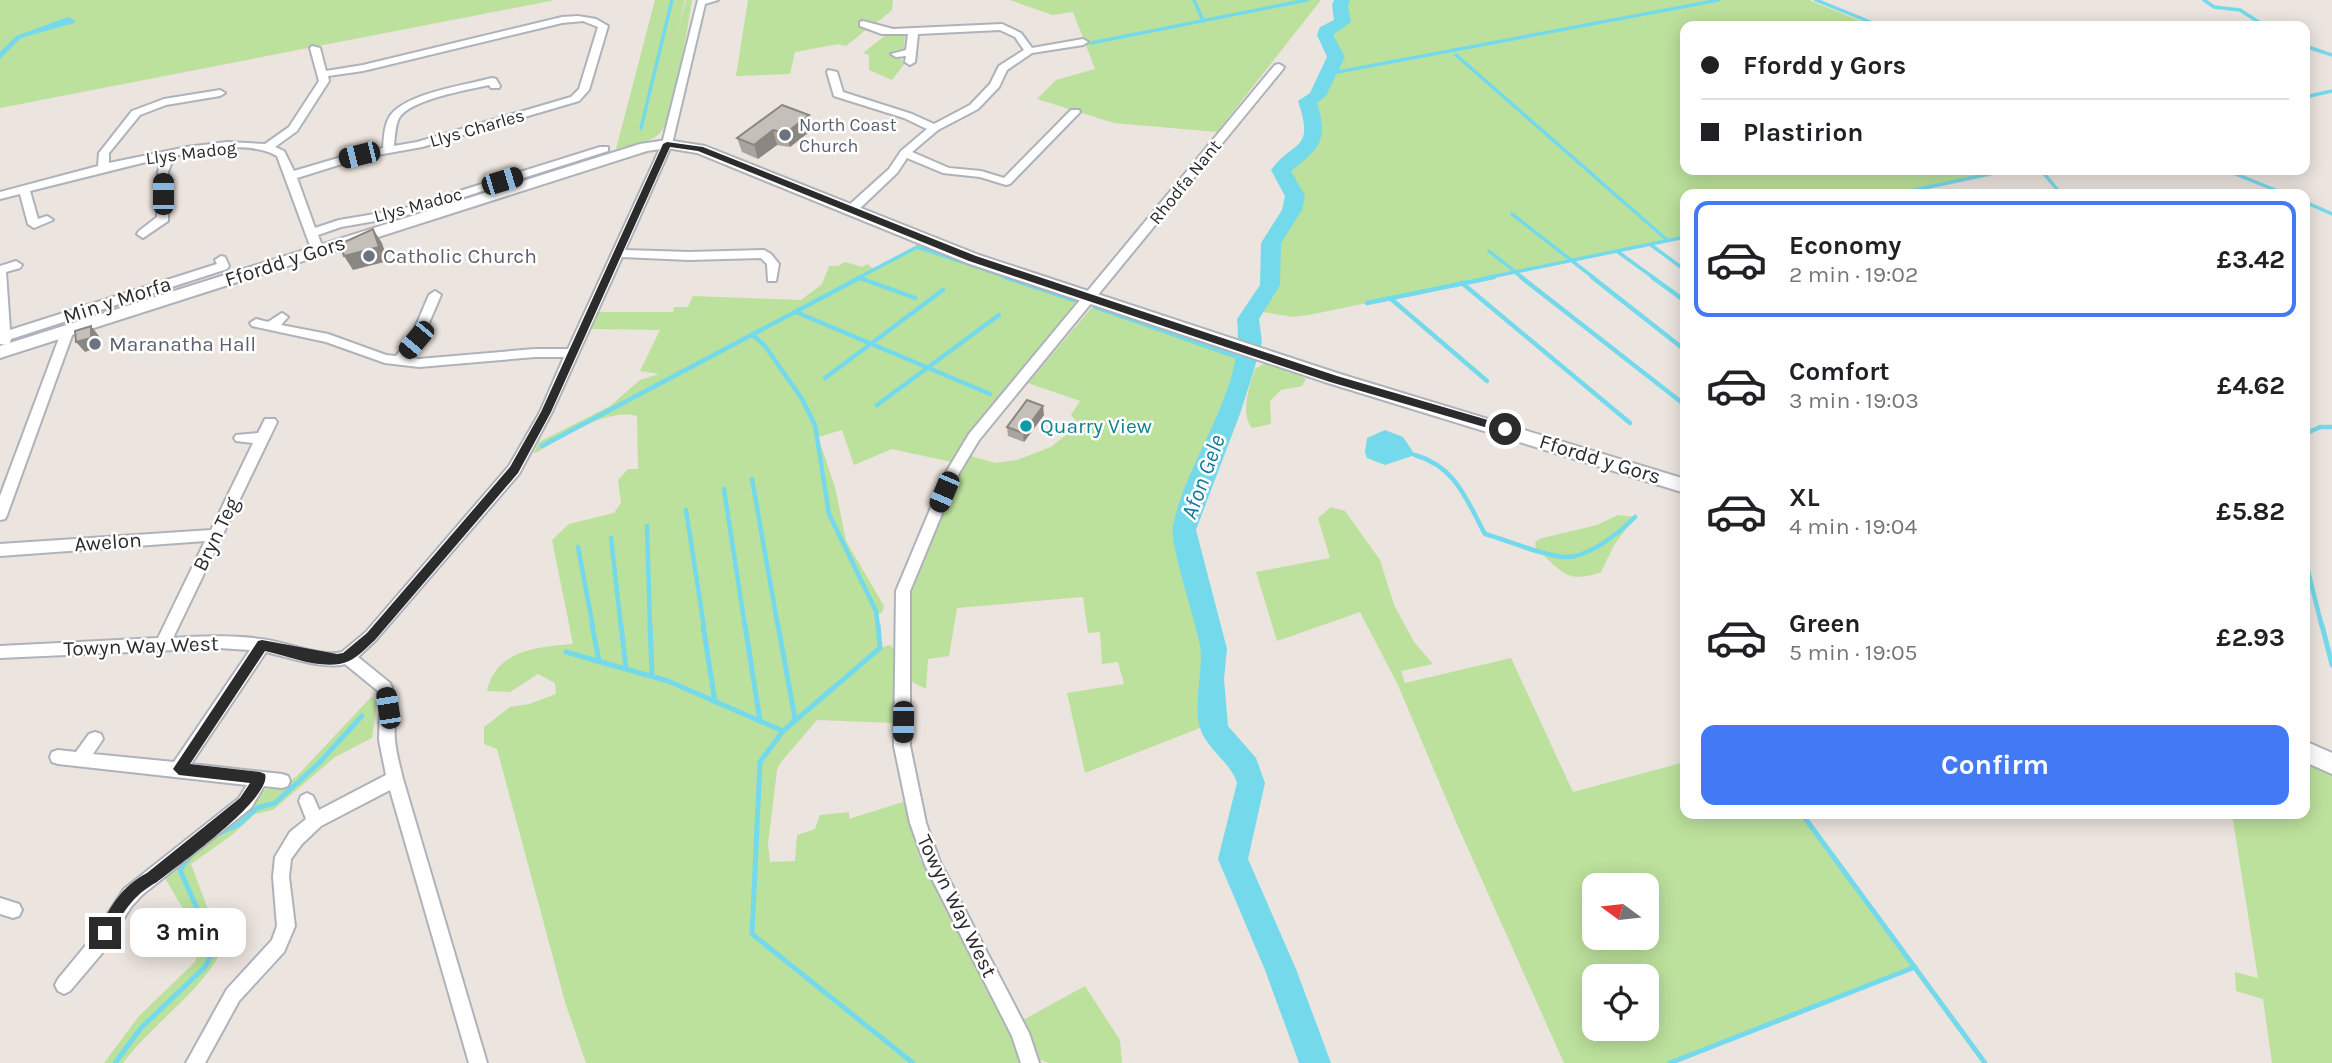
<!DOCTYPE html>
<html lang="en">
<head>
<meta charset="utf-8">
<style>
  :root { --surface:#fff; --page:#f6f6f6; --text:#202124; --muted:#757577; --line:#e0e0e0; --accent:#4279f4 }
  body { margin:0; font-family:Karla,sans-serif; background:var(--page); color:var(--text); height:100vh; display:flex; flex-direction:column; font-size:26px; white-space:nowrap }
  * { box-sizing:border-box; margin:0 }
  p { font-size:23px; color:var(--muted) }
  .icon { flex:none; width:38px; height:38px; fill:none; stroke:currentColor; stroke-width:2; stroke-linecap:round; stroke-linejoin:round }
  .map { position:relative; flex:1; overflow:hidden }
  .side { position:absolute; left:1680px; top:189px; width:630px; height:630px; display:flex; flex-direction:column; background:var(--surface); border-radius:14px; box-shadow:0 4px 18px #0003 }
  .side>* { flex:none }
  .banner { position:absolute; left:1680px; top:21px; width:630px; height:154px; border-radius:14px; box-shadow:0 4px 18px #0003; display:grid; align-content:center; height:154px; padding:0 21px; background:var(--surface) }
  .needle { width:46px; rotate:285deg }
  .buttons { position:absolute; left:1582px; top:873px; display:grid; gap:14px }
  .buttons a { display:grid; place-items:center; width:77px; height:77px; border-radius:14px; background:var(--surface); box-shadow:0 4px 18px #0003; font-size:35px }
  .end { position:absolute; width:32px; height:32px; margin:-16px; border:9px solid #2b2b2b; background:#fff; box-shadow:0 0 0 4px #fff }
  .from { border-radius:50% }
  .bubble { position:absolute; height:49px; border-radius:14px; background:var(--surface); box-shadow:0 4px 18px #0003; font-size:23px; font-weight:700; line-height:49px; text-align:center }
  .car { position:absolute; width:21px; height:42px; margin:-21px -10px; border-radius:9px; box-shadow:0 0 5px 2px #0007; background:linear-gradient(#222 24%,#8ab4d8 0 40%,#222 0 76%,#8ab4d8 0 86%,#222 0) }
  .banner b { display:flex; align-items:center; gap:24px; height:66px; font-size:26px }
  .banner b+b { border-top:2px solid var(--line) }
  .banner i { width:18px; height:18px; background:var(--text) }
  ul { padding:12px 0 0; list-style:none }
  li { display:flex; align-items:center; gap:21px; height:116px; margin:0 14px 10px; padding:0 7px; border:4px solid transparent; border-radius:14px }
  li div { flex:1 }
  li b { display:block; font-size:26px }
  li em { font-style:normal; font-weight:700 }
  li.active { border-color:var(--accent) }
  li>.icon { width:63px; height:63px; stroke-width:1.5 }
  .primary-button { display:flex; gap:14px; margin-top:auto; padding:14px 21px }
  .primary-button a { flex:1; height:80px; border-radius:14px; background:var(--accent); color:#fff; font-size:28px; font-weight:700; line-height:80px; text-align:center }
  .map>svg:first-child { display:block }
  .green { fill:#bce19c; fill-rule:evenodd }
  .water { fill:#74daeb }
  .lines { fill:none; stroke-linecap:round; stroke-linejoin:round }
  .stream-far2 { stroke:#74daeb; stroke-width:3.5 }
  .stream-far1 { stroke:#74daeb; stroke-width:4.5 }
  .stream { stroke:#74daeb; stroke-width:5 }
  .river { fill:#74daeb; fill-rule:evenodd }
  .street-casing { stroke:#aeb2bb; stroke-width:4 }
  .secondary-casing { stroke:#aeb2bb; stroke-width:4 }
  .street { fill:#fff; fill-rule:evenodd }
  .secondary { fill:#fff; fill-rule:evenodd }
  .wall { fill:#a9a49f }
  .shaded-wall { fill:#8a8682 }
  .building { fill:#c5bfb9; stroke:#8a8682; stroke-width:2 }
  .route { fill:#2b2b2b }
  .worship-dot { fill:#6b7280; stroke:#fff; stroke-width:2.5 }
  .culture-dot { fill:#0f9aa8; stroke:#fff; stroke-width:2.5 }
  .labels { text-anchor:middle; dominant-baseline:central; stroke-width:5; stroke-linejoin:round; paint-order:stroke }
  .far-worship-label { font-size:18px; fill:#5b616d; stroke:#fff; text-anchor:start }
  .far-street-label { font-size:18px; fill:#2b2b2b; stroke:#fff }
  .worship-label { font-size:21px; fill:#5b616d; stroke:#fff; text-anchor:start }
  .street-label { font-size:21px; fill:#2b2b2b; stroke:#fff }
  .culture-label { font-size:21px; fill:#0d838f; stroke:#fff; text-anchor:start }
  .water-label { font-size:23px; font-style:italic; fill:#117b98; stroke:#fff }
</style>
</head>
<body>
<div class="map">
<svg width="2332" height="1063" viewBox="0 0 2332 1063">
  <rect width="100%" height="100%" fill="#ece4de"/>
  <g class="green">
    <path d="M0,0H555L0,108Z"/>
    <path d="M655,0H685L677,34L686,0H692C689,22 672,120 661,132C652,143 629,145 616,149Z"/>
    <path d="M748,0H893L892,10L875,24L866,20L859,26L867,29L846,46L838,44L795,52L790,74L736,76Z"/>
    <path d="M1010,0H1321L1217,132L1114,123L1037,99L1056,80L1095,69L1073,12L1052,15Z"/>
    <path d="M1345,0H1809L1873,26H1685V170H2008L1896,194H1685V237L1309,315L1293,317L1257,311L1274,283L1275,244L1294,213L1299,196L1287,175L1288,167C1295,161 1305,159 1311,152C1324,139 1316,118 1313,103C1328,78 1348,62 1328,35L1344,24L1343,7Z"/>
    <path d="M886,35L905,36L904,48L893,51L892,57H899L905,63L892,80L869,70V55L863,53Z"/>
    <path d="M922,244L1079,300L1029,365L983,417L952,462L892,449L854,465L842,430L818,437L835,487L846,541L884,606L882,613L876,614L880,648L890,645L897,651L895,723L817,720L781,762L777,770L768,844L770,862L795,861L797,835L815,829L820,815L849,812V819L906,801L920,859L995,997L1013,1033L1019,1063H586L565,1002L497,749L484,744V727L510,707L529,704L556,694L555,683L538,674L510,692L487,691C496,649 539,647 573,644L552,540L569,524L614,513L621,503L618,480L628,469H638L637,416C605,407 562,439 533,454L539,442L610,406L640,380L659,374L640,371L660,330L591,329L598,312H673L674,307H688L693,296L801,300L822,284L829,266H838L845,262L862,267L867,264L875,270Z"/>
    <path d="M1094,305L1243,355L1176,531C1175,562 1194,589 1201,619C1210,654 1203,690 1205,726L1085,773L1067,693L1124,684L1118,662L1102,664L1100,632L1088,633L1083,597L957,608L949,656L928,659L926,689L909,680C909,654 907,626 909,599C913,557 948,493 968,455L995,463L1017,460L1051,447L1079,424L1071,415L1080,401L1028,383Z"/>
    <path d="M1265,363L1295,372L1306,379L1302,386L1281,390L1270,401L1271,424L1252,428C1240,413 1249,386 1255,369Z"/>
    <path d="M1331,507L1345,511L1380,560L1394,605L1414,642L1433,664L1401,671L1405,683L1511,658L1573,792L1685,762V814H1802L1915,967L1670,1063H1564L1456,822L1398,685L1360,612L1277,641L1256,572L1330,558L1318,518ZM1594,886H1647V938H1594ZM1594,976H1647V1029H1594Z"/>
    <path d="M1618,515L1635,517L1614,545L1601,572C1565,585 1562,570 1536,549L1535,542L1542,538L1597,525Z"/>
    <path d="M372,696L377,703L372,738L335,757L273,810L255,814L232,835L191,864L216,931L221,952C198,995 153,1023 123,1063H104L139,1016L195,962L202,941L166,880L167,871L262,791L272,787L281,788L297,776Z"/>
    <path d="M2305,759L2332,771V1063H2272L2263,999L2236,991L2235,972L2258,978L2232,814H2305Z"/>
    <path d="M1085,986L1120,1040L1122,1063H1049L1035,1058L1021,1021Z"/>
  </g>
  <g class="water">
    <path d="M68,17L76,21L74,23L21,38L0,59V52L16,36Z"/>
    <path d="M1385,430L1403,437L1415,455L1385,465L1367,458L1365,452L1367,438Z"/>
  </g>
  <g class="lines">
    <g class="stream-far2">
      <path d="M1194,0L1203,21"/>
      <path d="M1816,0L1880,26"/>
      <path d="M2204,0L2214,7L2240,10L2265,26"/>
      <path d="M1091,43L1307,0"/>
      <path d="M2305,46L2332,55"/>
      <path d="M1456,55L1667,240"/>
      <path d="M1327,74L1719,0"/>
      <path d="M2305,97L2332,91"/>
      <path d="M641,128L672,0"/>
      <path d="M2041,170L2061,194"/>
      <path d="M2226,170L2285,194"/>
      <path d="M1896,194L2008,170"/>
      <path d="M2305,202L2332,214"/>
      <path d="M1512,214L1594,278"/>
      <path d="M1651,245L1685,270"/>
      <path d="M1489,251L1518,274"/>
      <path d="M1618,252L1654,278"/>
      <path d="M1516,273L1523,278"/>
      <path d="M858,278L917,247L1010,278"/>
      <path d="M1486,278L1685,237"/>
    </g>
    <g class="stream-far1">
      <path d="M1005,277L1074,300"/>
      <path d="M1521,277L1685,405"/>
      <path d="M1592,277L1685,350"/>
      <path d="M1652,277L1685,301"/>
      <path d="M860,278L915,298"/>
      <path d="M1462,283L1630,423"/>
      <path d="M1390,298L1487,381"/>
      <path d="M1367,303L1494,277"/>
      <path d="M1095,307L1246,360"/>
      <path d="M796,312L990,394"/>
      <path d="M753,335L765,346L802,399L815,425L829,514L876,611L878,627"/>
      <path d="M825,378L943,290"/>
      <path d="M877,405L999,315"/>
      <path d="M2305,434L2320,427H2332"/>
      <path d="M542,446L861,277"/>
      <path d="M1415,455C1456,467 1466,499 1485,534C1507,540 1543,556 1565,557C1588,558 1619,533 1635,517"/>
      <path d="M752,479L778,627"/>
      <path d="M724,489L745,627"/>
      <path d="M686,510L704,627"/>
      <path d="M647,526L650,627"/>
      <path d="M611,538L621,627"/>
      <path d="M578,547L593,627"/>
      <path d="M2305,559L2322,627"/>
    </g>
    <g class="stream">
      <path d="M592,625L599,661"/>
      <path d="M621,625L626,669"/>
      <path d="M650,625L652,676"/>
      <path d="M703,625L715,702"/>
      <path d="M745,625L760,721"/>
      <path d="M778,625L795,719"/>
      <path d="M878,625L880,648L783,731L760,762L752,934L913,1063"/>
      <path d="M2322,625L2332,665"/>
      <path d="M1683,630L1685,637"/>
      <path d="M566,652L668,681L783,731"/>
      <path d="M1802,814L1985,1063"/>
      <path d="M216,835L239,824L257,808L275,803L318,764L362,716"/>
      <path d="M115,1063L141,1028L205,967L213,952L207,931L180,870L190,856"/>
      <path d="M1670,1063L1915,967"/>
    </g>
    <path class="river" d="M1334,0H1350L1348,5L1351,22L1333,35L1345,57L1326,96L1317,103C1329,140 1319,149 1291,171L1305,196L1302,210L1281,243L1280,285L1259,319L1262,342L1257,360L1241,411L1196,530L1227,649L1224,679L1228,726L1256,758L1265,783L1248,859L1296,969L1331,1063H1299L1265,970L1218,859L1237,783C1231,763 1209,751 1201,731C1192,706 1204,669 1200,646C1196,621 1169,544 1173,526C1186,459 1246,390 1237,319L1260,285L1261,243L1282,210L1285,196L1271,170C1294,139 1315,152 1298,101L1310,93L1327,57L1317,35L1320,27L1334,20L1332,5Z"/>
    <defs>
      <g id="street">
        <path d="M698,0H718L705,4L672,144L625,250L689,252L764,250L771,254L779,264L776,281H768L767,264L761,258L689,260L622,257L552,412L519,474L376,640L358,657L390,683C399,702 393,721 395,740C396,753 400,766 403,779L487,1063H469L390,790L321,826L302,844L291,859L289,877L295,926L284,952L239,1001L205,1063H186L227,989L272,940L277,926L273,877L275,857L290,832L306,819L299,801L301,796L307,793L313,796L319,810L386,775L379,740L380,708L378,691L345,664C325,670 287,657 266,652L191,764L282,774L288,776L290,781L288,786L282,788L264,786L251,808L142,895L131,907L103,952L70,991L64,994L58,991L55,985L58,979L91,939L124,889L239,798L247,785L58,764L52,762L50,757L52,752L58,750L76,752L89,734L95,732L101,734L103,739L93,754L174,762L250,650L219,648L0,658V646L158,638L205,541L0,556V544L211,530L253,443L236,441L234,438L236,435L258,433L265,419H275L277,422L173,638C202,636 232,635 261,639C283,641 322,658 342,652L366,632L509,466L540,412L564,357H535L419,367L385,363L326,342L252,326L250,323L256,319L268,322L282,313L288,317L281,325L328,334L386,355L396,356L411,337L429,295L435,291L441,295L422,339L409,357L419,359L535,349H568L662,144Z"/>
        <path d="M578,16L596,19L608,26L589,90L579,101L422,147L361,158L297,178L315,228L339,220L399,210L600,147H608V151L404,216L341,227L318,235L324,251L322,254L318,255L312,251L277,156C249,140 204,150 174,156L168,172V221L143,238L137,234L139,231L157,217L158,172L162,158L30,191L38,219L47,216L53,220L34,228L28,224L20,194L0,199V192L98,166L99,153L132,111L164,99L220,90L225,93L220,96L166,105L140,115L109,153V163L187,147L227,142L265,144L289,127L319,81L310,48L312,46L320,48L326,71L363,65L562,17ZM583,21L598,27L579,89L571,97L417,142L394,146C395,137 395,126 399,118C411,99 468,90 489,85L491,88H499L500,86L496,79L492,78C466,85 406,93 390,116C384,125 384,137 383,148L355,153L294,171L284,151L275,147L297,131L329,81L328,76L363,71L562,23Z"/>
        <path d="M863,21L893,29L1002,24L1021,33L1032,48L1083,39L1088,42L1083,45L1032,53L1007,70L999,87L978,109L938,130L912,152L949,168L981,171L1004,178L1071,110H1079L1080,112L1010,184L1006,185L980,177L943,173L907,158L897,173L856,212H848V206L889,169L901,151L927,129L904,118L834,96L827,72L828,70L837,72L843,92L912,114L934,124L970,105L990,84L999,66L1024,50L1015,37L1000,30L918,34L915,62L910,65L905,62L906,56L896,57L891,54L906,50L908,34H882L860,26V22Z"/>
        <path d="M1279,64L1284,67L1283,69L979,440L958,475L910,591V746L926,823L940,862L1029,1033L1039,1063H1021L1012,1036L925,865L910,823L894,746L896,591L945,474L969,434L1275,65Z"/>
        <path d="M221,256L225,257L229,266L227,269L11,339L9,345L0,344V266L16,261L22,265L20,268L6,272L10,330L217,264L215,260Z"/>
        <path d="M68,326L74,330L7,515L5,519L0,520V496L62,330Z"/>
        <path d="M0,898L19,904L22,910L19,916L13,918L0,914Z"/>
      </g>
      <g id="secondary">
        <path d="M667,140L705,146L979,255L1340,374L1685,479V493L1328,383L967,263L697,153L667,148L647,151L0,358V346L640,144Z"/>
        <path d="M2305,741L2332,753V774L2305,762Z"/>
      </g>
    </defs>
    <use href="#street" class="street-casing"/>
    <use href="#secondary" class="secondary-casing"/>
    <use href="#street" class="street"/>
    <use href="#secondary" class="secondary"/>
  </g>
  <g class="wall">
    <path d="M809,115L813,129L790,147L777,145L758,159L742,152L737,138Z"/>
    <path d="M1044,415L1024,442L1008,436L1007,427Z"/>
  </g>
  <g class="shaded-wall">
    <path d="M809,115L813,129L790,147L786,133Z"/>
    <path d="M773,130L777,145L758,159L754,145Z"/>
    <path d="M373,229L382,243L388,261L353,270L344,256Z"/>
    <path d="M91,326L99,336V347L85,352L76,342Z"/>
    <path d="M1043,406L1044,415L1024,442L1023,433Z"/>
  </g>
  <g class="building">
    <path d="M782,105L809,115L786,133L773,130L754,145L737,138Z"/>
    <path d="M373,229L379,247L344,256L340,244Z"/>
    <path d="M91,326V338L76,342L75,331Z"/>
    <path d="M1027,400L1043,406L1023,433L1007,427Z"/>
  </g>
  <path class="route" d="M667,142L703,147L976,256L1337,376L1505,425L1510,429L1505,433L1330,382L969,261L698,151L670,147L551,412L518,473L375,640C367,647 358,657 349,661C325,672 289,656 265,651L190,764L260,772L265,774C273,798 177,866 157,882C133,895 121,914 110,938H100L98,933C109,907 122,886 147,873L240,798L250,783L179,775L173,769L258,641L262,640L337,654L343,653L367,633L510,467L541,412L663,144Z"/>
  <g class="worship-dot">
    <circle cx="785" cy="135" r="7"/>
    <circle cx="369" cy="256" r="7"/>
    <circle cx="95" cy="344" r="7"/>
  </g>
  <circle class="culture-dot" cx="1026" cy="426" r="7"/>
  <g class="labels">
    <g class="far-worship-label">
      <text x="799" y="125">North Coast<tspan x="799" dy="21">Church</tspan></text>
    </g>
    <g class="far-street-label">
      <text transform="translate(477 128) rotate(-16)">Llys Charles</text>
      <text transform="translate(191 153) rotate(-7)">Llys Madog</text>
      <text transform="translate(1185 182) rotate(-51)">Rhodfa Nant</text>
      <text transform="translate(418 205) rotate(-15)">Llys Madoc</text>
    </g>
    <g class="worship-label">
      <text x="383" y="256">Catholic Church</text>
      <text x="109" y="344">Maranatha Hall</text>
    </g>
    <g class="street-label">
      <text transform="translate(285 261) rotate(-18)">Ffordd y Gors</text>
      <text transform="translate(117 300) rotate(-18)">Min y Morfa</text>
      <text transform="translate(1600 459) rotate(17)">Ffordd y Gors</text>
      <text transform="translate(216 534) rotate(-64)">Bryn Teg</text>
      <text transform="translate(108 542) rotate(-4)">Awelon</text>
      <text transform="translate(141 646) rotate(-2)">Towyn Way West</text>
      <text transform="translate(957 906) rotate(64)">Towyn Way West</text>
    </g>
    <g class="culture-label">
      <text x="1040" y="426">Quarry View</text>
    </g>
    <g class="water-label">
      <text transform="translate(1203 477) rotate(-70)">Afon Gele</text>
    </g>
  </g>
</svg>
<div class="buttons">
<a><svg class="needle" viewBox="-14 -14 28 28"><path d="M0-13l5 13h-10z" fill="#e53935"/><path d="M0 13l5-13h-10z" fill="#757577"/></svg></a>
<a><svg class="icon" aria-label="locate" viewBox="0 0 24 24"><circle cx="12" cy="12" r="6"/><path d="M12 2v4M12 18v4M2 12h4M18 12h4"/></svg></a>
</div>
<i class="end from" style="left:1505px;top:429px"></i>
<i class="end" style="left:105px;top:933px"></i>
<div class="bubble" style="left:130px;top:908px;width:116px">3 min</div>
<i class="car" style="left:359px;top:155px;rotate:256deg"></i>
<i class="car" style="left:502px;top:181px;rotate:73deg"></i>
<i class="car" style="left:163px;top:194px;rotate:0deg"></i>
<i class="car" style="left:416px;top:340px;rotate:220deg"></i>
<i class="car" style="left:944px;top:492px;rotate:203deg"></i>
<i class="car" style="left:388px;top:708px;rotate:351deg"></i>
<i class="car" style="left:903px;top:722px;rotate:181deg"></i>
<div class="banner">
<b><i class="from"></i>Ffordd y Gors</b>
<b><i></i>Plastirion</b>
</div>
<section class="side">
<ul>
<li class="active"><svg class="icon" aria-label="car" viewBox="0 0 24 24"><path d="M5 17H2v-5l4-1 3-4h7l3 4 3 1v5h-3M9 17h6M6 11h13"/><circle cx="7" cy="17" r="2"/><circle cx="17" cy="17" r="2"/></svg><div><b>Economy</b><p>2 min · 19:02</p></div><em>£3.42</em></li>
<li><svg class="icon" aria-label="car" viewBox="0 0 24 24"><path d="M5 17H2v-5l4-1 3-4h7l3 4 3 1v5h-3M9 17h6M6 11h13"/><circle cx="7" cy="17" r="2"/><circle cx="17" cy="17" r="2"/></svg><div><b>Comfort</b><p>3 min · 19:03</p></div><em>£4.62</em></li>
<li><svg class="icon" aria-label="car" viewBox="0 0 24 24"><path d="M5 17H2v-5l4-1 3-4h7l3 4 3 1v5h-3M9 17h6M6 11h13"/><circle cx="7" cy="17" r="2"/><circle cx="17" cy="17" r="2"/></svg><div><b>XL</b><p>4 min · 19:04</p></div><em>£5.82</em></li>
<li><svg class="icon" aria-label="car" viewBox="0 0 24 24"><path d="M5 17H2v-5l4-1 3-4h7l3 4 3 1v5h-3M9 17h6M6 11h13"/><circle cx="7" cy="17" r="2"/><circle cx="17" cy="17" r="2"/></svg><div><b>Green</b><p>5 min · 19:05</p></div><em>£2.93</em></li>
</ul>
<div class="primary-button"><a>Confirm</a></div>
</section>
</div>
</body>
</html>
